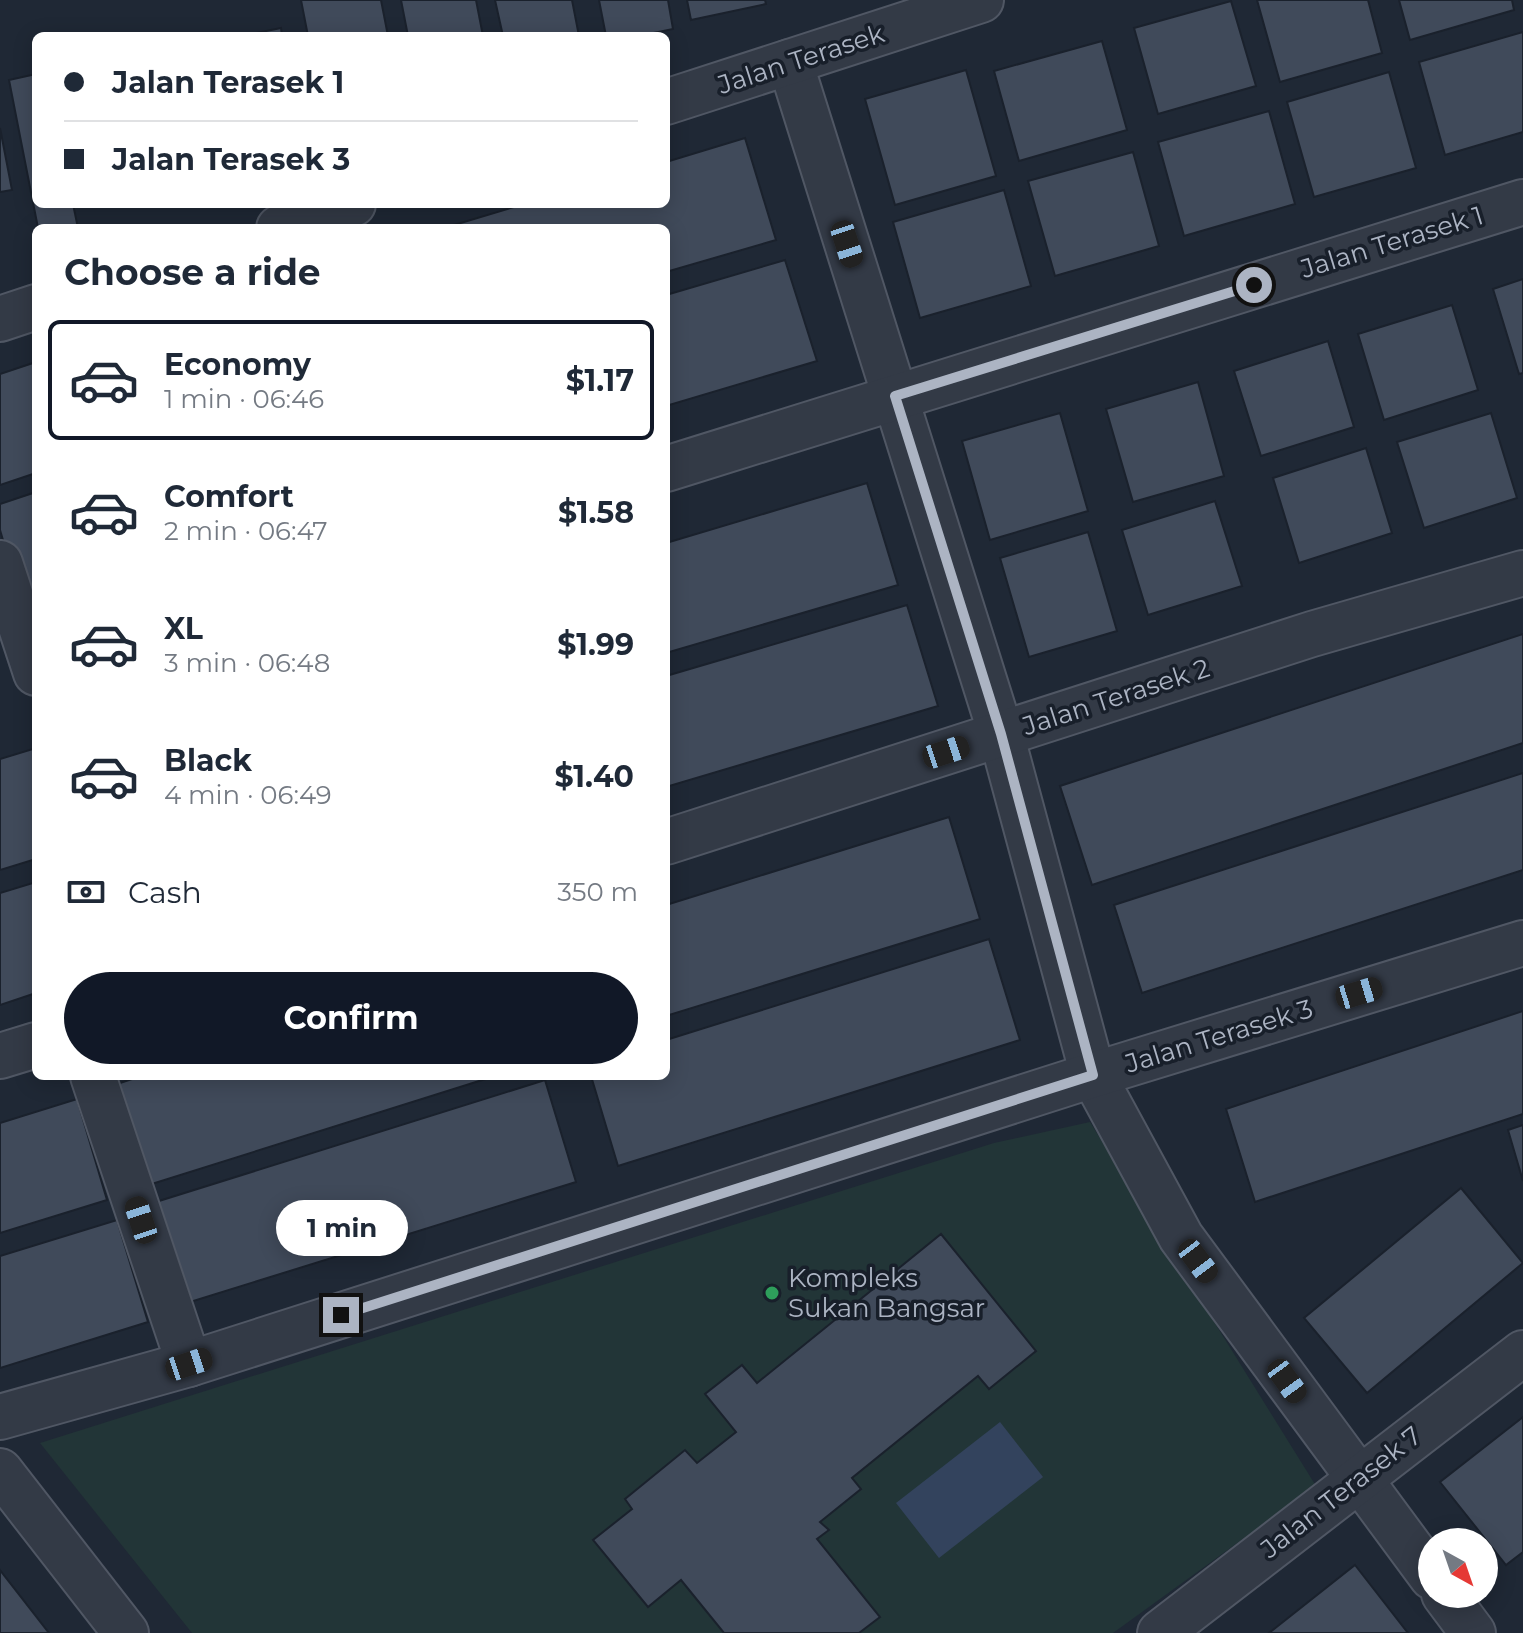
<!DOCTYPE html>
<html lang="en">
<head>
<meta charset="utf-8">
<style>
  :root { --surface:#fff; --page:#f2f2f3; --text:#1f2937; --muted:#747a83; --line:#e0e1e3; --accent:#111827 }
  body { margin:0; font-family:Montserrat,sans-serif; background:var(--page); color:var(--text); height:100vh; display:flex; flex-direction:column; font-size:30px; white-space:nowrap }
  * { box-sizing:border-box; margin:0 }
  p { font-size:26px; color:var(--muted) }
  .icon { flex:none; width:44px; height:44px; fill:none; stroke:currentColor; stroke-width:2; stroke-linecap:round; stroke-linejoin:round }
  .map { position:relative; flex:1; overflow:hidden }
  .panel { position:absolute; left:32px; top:224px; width:638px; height:856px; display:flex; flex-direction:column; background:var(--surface); border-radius:12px; box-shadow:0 4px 20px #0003 }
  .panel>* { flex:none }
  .banner { position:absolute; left:32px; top:32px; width:638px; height:176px; border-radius:12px; box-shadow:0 4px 20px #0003; display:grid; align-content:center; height:176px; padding:0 32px; background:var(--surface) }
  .needle { width:52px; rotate:140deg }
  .buttons { position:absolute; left:1418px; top:1528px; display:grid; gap:16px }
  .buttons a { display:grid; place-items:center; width:80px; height:80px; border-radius:50%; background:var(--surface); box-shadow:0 4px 20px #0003; font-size:40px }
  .end { position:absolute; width:36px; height:36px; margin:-18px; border:10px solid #acb4c3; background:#111; box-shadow:0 0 0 4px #111 }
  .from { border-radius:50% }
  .bubble { position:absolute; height:56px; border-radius:28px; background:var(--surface); box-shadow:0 4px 20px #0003; font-size:26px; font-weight:700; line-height:56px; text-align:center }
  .car { position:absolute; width:24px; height:48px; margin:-24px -12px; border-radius:10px; box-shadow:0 0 6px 2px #0007; background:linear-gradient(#222 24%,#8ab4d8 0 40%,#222 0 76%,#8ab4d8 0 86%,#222 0) }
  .banner b { display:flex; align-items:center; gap:28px; height:76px; font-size:30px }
  .banner b+b { border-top:2px solid var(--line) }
  .banner i { width:20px; height:20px; background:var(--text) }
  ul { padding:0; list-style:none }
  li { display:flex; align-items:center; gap:24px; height:120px; margin:0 16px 12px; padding:0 16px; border:4px solid transparent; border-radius:12px }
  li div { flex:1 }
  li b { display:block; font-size:30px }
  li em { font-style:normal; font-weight:700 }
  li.on { border-color:var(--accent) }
  li>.icon { width:72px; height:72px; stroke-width:1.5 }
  h2 { padding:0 32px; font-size:36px; line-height:96px }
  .pay { display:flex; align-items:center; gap:20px; height:88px; padding:0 32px; font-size:30px }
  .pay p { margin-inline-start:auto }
  .cta { display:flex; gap:16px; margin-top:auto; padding:16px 32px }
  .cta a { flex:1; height:92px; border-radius:48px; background:var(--accent); color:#fff; font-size:32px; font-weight:700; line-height:92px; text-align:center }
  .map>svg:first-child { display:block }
  .green { fill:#223537 }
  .water { fill:#33435d }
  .building { fill:#404a5a; stroke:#1a212c; stroke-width:2 }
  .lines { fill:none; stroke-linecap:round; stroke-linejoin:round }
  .minor-casing { stroke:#505764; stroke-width:48 }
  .minor { stroke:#333a46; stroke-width:44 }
  .route { stroke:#acb4c3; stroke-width:10 }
  .leisure-dot { fill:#2e9e5b; stroke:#181f2a; stroke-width:3 }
  .labels { text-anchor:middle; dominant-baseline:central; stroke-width:7; stroke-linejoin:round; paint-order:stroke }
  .street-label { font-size:26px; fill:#acb4c3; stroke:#181f2a }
  .poi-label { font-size:26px; fill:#acb4c3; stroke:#181f2a; text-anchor:start }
</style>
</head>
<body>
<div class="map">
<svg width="1523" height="1633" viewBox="0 0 1523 1633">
  <rect width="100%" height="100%" fill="#1f2835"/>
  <path class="green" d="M1090,1122L1316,1486L1113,1633H192L40,1443L994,1143Z"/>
  <path class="water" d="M1000,1422L1043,1477L939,1558L896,1503Z"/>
  <g class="building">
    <path d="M301,0H381L388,36H308Z"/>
    <path d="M401,0H476L483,36H408Z"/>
    <path d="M495,0H572L579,36H503Z"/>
    <path d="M599,0H668L673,29L639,36H606Z"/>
    <path d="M687,0H765L766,4L691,20Z"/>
    <path d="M1257,0H1368L1382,53L1280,82Z"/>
    <path d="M1399,0H1512L1514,10L1410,40Z"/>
    <path d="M1231,1L1256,86L1158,114L1134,28Z"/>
    <path d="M281,28L282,36H242Z"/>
    <path d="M1523,32V132L1445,155L1419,62Z"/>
    <path d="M1102,41L1127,130L1019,161L994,71Z"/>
    <path d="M966,70L996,176L895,205L865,99Z"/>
    <path d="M1389,72L1416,168L1314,197L1287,102Z"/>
    <path d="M36,74V204H73L78,228H38L9,80Z"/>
    <path d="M1269,111L1295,204L1184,236L1158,142Z"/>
    <path d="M0,128L12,190L0,192Z"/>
    <path d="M745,138L776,240L666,272V228H444L524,204H666V162Z"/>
    <path d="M1133,152L1159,246L1055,276L1028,181Z"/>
    <path d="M1004,190L1031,286L920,318L893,222Z"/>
    <path d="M785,260L817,361L666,406V295Z"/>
    <path d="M1523,279V373L1519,374L1493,289Z"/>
    <path d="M1452,305L1478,390L1384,420L1358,334Z"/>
    <path d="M1328,341L1354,427L1261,456L1234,371Z"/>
    <path d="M36,362V473L0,485V374Z"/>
    <path d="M1198,382L1224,476L1133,502L1106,409Z"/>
    <path d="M1060,413L1088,511L990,540L962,441Z"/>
    <path d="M1491,413L1517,498L1424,528L1397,442Z"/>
    <path d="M1366,448L1392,533L1299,563L1273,478Z"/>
    <path d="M867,483L898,585L666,653V543Z"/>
    <path d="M36,492V604L23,608L0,530V504Z"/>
    <path d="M1215,501L1242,586L1148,615L1122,530Z"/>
    <path d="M1088,532L1117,631L1029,657L1000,558Z"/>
    <path d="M907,605L938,706L666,787V676Z"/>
    <path d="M1523,634V743L1092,885L1060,786Z"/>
    <path d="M36,748V859L0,870V759Z"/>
    <path d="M1523,773V870L1142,993L1114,905Z"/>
    <path d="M949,817L980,919L666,1016V905Z"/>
    <path d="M36,882V993L0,1005V893Z"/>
    <path d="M989,939L1020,1040L618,1166L591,1076H666V1040Z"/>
    <path d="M1523,1011V1114L1255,1202L1226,1109Z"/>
    <path d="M141,1076H495L139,1188L108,1087Z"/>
    <path d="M545,1080L576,1182L174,1307L143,1206Z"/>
    <path d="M77,1099L107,1200L0,1233V1123Z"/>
    <path d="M1523,1125V1181L1508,1130Z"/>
    <path d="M1461,1188L1523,1263L1367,1393L1304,1318Z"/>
    <path d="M117,1220L148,1322L0,1368V1256Z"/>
    <path d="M941,1234L1036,1351L989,1389L978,1376L852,1478L861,1489L820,1522L829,1530L817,1539L880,1617L859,1633H724L681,1580L648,1607L593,1540L632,1509L625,1499L685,1450L697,1463L736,1432L705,1394L742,1365L757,1383Z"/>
    <path d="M1523,1417V1552L1506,1565L1440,1482Z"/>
    <path d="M1355,1565L1408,1633H1269Z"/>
    <path d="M0,1570L49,1633H0Z"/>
  </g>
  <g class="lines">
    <defs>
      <g id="minor">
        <path d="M790,62L1001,734L1093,1075L1181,1237L1432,1577"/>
        <path d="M666,102L981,0"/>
        <path d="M279,228L353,204"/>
        <path d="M0,319L36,307"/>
        <path d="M666,469L1523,202"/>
        <path d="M0,563L36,673"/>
        <path d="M666,842L1312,634L1523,573"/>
        <path d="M0,1056L36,1045"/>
        <path d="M93,1076L189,1364"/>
        <path d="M0,1417L189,1364L1093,1075L1523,943"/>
        <path d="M0,1471L126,1633"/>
        <path d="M1444,1594L1473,1633"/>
        <path d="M1160,1633L1523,1353"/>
      </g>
    </defs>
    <use href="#minor" class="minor-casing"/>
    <use href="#minor" class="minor"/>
  </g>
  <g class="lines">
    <path class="route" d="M341,1315L1093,1075L1001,734L895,396L1254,285"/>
  </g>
  <circle class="leisure-dot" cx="772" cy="1293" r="8"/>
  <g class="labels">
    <g class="street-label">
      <text transform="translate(801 59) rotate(-18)">Jalan Terasek</text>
      <text transform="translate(1392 242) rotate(-17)">Jalan Terasek 1</text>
      <text transform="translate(1116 697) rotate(-18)">Jalan Terasek 2</text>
      <text transform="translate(1219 1036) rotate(-17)">Jalan Terasek 3</text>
      <text transform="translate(1341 1492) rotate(-38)">Jalan Terasek 7</text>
    </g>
    <g class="poi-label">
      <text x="788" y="1278">Kompleks<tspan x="788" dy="30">Sukan Bangsar</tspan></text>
    </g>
  </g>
</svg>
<div class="buttons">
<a><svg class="needle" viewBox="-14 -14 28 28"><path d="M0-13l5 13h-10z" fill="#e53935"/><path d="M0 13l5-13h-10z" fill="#747a83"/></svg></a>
</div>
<i class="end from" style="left:1254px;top:285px"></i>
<i class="end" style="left:341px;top:1315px"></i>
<div class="bubble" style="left:276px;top:1200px;width:132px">1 min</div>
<i class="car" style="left:847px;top:244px;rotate:162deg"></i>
<i class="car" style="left:946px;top:752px;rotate:72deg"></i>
<i class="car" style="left:1359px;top:993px;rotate:73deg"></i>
<i class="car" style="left:141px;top:1220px;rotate:342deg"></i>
<i class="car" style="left:1198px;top:1261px;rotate:143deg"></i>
<i class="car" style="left:189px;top:1364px;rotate:72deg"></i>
<i class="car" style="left:1287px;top:1381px;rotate:144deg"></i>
<div class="banner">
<b><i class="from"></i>Jalan Terasek 1</b>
<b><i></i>Jalan Terasek 3</b>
</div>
<section class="panel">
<h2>Choose a ride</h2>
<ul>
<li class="on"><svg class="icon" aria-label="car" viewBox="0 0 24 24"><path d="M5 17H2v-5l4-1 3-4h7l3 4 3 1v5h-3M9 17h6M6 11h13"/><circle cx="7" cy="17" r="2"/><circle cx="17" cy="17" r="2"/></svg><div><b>Economy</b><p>1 min · 06:46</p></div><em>$1.17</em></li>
<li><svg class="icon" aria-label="car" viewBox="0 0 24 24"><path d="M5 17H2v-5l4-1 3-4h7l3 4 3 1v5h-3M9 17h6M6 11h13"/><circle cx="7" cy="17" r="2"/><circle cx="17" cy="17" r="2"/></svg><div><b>Comfort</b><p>2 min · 06:47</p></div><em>$1.58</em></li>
<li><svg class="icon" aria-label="car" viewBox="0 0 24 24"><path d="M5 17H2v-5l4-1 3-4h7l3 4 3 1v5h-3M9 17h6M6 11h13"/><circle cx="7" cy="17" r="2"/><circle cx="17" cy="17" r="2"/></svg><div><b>XL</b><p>3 min · 06:48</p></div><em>$1.99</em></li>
<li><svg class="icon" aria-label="car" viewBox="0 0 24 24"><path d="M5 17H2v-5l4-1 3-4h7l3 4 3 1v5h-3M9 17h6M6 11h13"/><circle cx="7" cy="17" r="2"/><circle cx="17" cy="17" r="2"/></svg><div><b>Black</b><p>4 min · 06:49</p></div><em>$1.40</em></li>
</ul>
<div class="pay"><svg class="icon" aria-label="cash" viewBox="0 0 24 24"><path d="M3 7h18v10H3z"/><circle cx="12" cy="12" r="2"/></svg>Cash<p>350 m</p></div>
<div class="cta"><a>Confirm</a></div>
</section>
</div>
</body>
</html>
